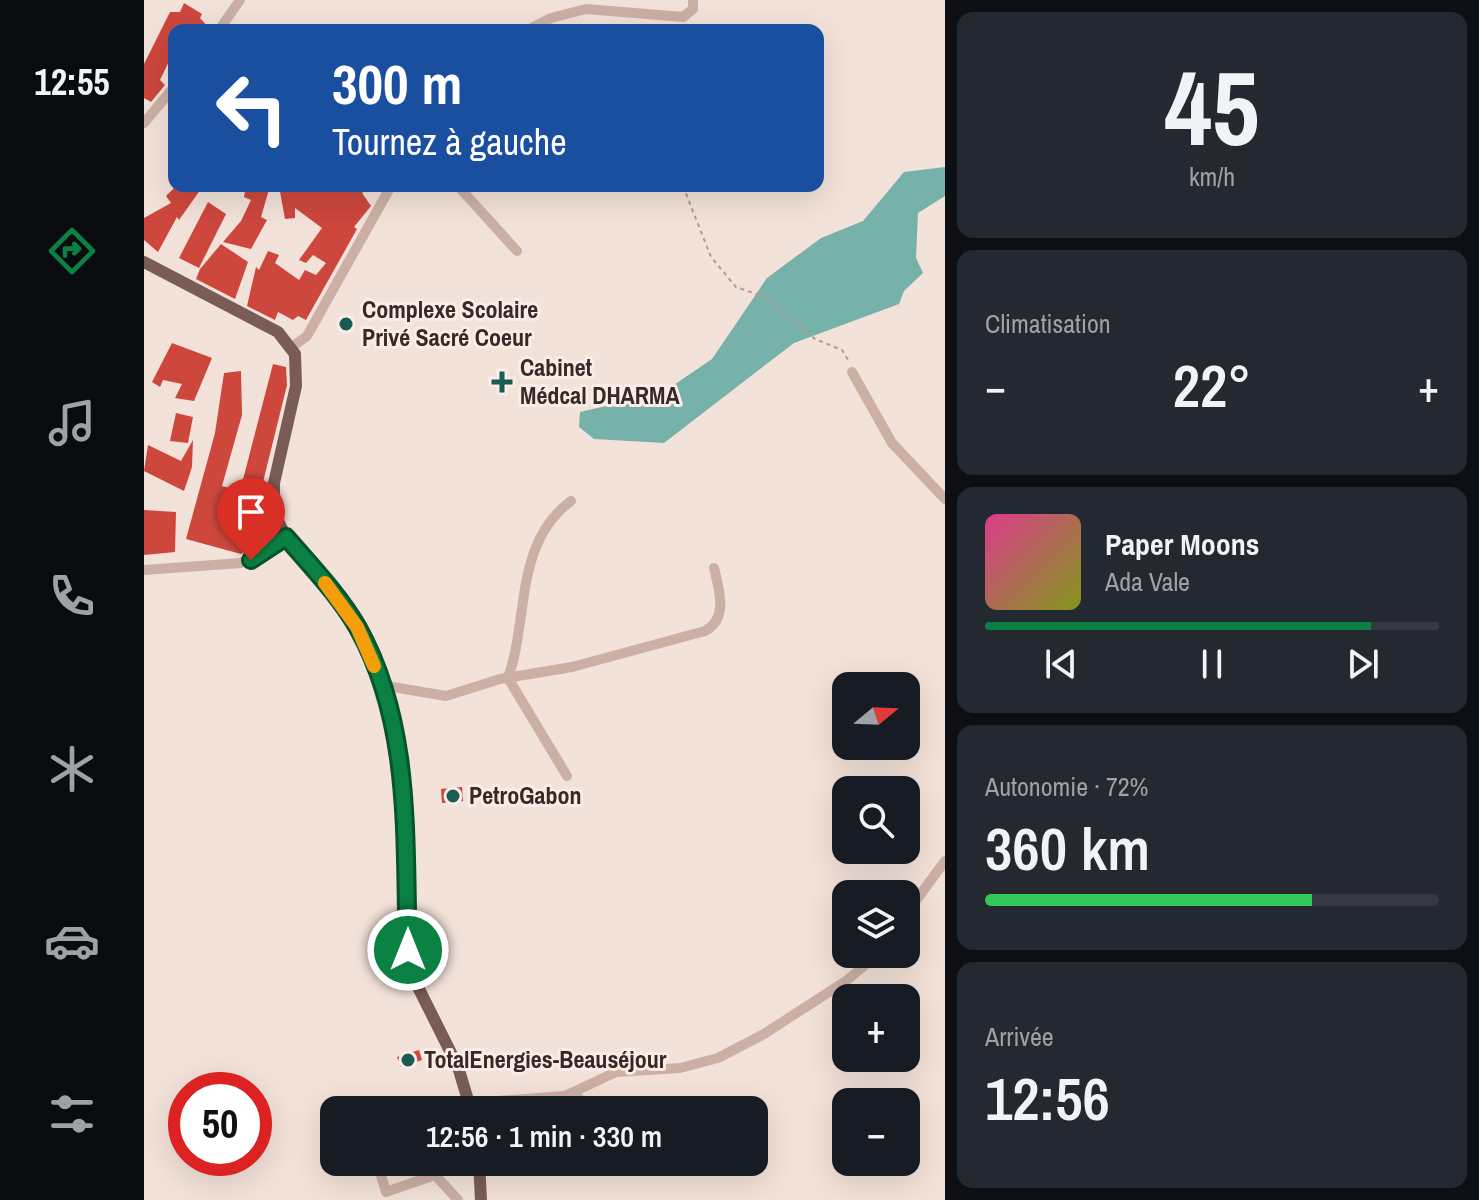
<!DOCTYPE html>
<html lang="fr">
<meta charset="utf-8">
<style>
body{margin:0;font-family:"Archivo Narrow",sans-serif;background:#242831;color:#f1f3f6;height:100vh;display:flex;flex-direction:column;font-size:30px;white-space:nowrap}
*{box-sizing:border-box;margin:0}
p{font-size:26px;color:#9ea1a6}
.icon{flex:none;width:44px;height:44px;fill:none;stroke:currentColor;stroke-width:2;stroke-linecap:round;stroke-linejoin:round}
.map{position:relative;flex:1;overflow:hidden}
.panel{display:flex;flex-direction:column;gap:12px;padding:12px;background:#0d0f14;width:534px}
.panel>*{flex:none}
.guide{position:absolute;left:24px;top:24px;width:656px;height:168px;border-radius:16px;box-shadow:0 8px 32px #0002;background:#1a4fa0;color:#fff;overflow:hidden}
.needle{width:52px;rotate:71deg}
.fabs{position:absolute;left:688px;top:672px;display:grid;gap:16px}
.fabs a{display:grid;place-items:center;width:88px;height:88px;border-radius:16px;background:#171b24;box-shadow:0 8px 32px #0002;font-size:40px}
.speed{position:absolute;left:24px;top:1072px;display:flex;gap:16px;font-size:40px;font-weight:700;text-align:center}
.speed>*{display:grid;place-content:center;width:104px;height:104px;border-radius:50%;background:#171b24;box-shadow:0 8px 32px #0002;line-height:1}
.speed .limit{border:12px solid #d22;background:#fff;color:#111}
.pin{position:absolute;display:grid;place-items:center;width:68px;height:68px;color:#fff;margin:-82px -34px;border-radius:50% 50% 50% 0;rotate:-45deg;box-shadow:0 0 8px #0007}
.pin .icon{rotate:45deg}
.me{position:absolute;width:88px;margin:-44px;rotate:0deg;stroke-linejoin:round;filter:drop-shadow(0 0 6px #0008)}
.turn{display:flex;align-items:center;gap:28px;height:168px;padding:0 32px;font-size:36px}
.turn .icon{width:104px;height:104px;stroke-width:2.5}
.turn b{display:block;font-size:56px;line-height:68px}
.big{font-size:60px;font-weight:600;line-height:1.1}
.panel .card{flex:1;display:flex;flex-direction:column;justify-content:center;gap:12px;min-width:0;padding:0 28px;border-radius:16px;background:#242831}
.panel .dial{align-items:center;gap:0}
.dial b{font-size:104px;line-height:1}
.song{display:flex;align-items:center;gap:24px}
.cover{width:96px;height:96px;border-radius:12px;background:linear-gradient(135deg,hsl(330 70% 55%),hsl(70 70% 35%))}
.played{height:8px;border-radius:4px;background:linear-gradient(90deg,#0b8043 85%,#363941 85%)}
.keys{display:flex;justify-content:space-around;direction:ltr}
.heat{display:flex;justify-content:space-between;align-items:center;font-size:44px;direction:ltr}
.charge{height:12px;border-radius:6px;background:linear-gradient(90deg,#34c759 72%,#363941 0)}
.trip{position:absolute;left:176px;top:1096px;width:448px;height:80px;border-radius:16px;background:#171b24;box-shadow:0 8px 32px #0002;font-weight:600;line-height:80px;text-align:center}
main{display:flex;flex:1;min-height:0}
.tabs{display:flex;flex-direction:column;width:144px;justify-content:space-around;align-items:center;background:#090b0e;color:#9ea1a6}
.tabs .icon{width:56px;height:56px}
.tabs .active{color:#0b8043}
.tabs b{font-size:36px;color:#f1f3f6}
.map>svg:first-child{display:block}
</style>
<main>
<nav class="tabs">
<b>12:55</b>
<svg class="icon active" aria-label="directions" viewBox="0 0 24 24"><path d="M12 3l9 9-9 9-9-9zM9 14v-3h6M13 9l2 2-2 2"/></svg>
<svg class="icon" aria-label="music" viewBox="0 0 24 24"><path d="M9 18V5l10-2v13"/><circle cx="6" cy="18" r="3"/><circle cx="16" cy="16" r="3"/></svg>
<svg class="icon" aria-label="phone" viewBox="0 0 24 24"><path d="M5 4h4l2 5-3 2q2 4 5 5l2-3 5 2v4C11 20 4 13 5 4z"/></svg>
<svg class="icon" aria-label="climate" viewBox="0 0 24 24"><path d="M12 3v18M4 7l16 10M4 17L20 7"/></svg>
<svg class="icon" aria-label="car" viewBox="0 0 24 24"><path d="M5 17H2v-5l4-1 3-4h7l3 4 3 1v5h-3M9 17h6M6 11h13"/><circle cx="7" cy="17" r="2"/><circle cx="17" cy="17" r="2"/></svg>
<svg class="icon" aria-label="filters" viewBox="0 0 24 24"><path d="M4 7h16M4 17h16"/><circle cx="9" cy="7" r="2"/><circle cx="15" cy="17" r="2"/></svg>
</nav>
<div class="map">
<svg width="801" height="1200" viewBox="0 0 801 1200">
<rect width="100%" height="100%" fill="#f3e2d9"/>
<path fill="#77b2aa" d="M 801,167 L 801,196 L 774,213 L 772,258 L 779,273 L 760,291 L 755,304 L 650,343 L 520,443 L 450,439 L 435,427 L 436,412 L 518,393 L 568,359 L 623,278 L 677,238 L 719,221 L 760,172 Z"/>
<g fill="#cd473d">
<path d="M 40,3 L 58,14 L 56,18 L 67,30 L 52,24 L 49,30 L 30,30 L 30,51 L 16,80 L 21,85 L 7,102 L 0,98 L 0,64 L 26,12 L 36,12 Z"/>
<path d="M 32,186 L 59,186 L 35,220 L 33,217 L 14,252 L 0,240 L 0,218 L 27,203 L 22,196 Z"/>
<path d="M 102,186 L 126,186 L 117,217 L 123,220 L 107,249 L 79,242 L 97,221 L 107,200 L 100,197 Z"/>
<path d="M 135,186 L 214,186 L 221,191 L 218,193 L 227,206 L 210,227 L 213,229 L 162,320 L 154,316 L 149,320 L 134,312 L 131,320 L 103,306 L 112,267 L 115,270 L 124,251 L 135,255 L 131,263 L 155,280 L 161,270 L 172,275 L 182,263 L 169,255 L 162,263 L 155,260 L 178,228 L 151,208 L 151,218 L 141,219 Z"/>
<path d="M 64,202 L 82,214 L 55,268 L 35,258 Z"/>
<path d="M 77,244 L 104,262 L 91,299 L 52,279 L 56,269 Z"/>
<path d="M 28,343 L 68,358 L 50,401 L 31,398 L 38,384 L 19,380 L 16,387 L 8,382 Z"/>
<path d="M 129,364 L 142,367 L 143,385 L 102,551 L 97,554 L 42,539 L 71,433 L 80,373 L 97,371 L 98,415 L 78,486 L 96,491 Z"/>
<path d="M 32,413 L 49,417 L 44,443 L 26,441 Z"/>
<path d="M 49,440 L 48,467 L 40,491 L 0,471 L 4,445 L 37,461 Z"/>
<path d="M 0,510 L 32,512 L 31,552 L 0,555 Z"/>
<path d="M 318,787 L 319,801 L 298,803 L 297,789 Z"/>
<path d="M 275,1050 L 278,1060 L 257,1067 L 253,1057 Z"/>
</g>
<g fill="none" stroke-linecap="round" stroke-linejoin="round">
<path stroke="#b8998f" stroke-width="2" stroke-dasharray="4 4" stroke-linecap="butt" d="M 539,186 L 567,257 L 592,287 L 624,298 L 671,339 L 698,350 L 706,363"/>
<g stroke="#ccb0a5" stroke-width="10">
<path d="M 75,30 L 96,0"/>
<path d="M 384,30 L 407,18 L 442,9 L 539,17 L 549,9 L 549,0"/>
<path d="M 0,123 L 30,87"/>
<path d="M 314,186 L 373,251"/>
<path d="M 148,347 L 163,336 L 247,186"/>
<path d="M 708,372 L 748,443 L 801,499"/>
<path d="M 0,570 L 97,563 L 142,537"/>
<path d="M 237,685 L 302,696 L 356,679 L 428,667 L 561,631 C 585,618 575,590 570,568"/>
<path d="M 423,776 L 364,678 C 385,619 370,543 427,501"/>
<path d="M 762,914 L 801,861"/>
<path d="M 421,1096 L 436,1099 L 449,1110"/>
<path d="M 325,1103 L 421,1096 L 472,1072 L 536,1068 L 574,1058 L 620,1034 L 702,981 L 734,954"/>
<path d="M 280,1110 L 282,1106"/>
<path d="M 233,1162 L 242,1192 L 291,1175"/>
<path d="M 288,1162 L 291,1175 L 314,1200"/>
<path d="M 529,1162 L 540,1168 L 579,1171"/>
</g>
<g stroke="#7a5c57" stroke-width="12">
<path d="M 0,262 L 134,332 L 151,354 L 152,386 L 130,483 L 130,513 L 142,537 L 213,627 L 237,685 L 260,783 L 264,950 L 273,985 L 314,1067 L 327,1110"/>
<path d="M 335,1162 L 337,1200"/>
</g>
</g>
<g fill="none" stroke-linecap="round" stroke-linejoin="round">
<g stroke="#07532c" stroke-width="20">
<path id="route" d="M 107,560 L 142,537 C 167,566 195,595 214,628 C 269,727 260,841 264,950"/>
</g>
<use href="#route" stroke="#0b8043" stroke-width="14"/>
<path stroke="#f59e0b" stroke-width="14" d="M 181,583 L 213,627 L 230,666"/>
</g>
<g fill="#1a5b54" stroke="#faede6" stroke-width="3">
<circle cx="202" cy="324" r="8"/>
<path d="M354 370h8v8h8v8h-8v8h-8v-8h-8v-8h8z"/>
<circle cx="309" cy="796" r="8"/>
<circle cx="264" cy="1060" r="8"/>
</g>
<g text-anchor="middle" stroke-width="6" stroke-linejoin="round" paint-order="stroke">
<g font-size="24" font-weight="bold" fill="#372927" stroke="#faede6" text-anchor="start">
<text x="218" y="318">Complexe Scolaire<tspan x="218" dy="28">Privé Sacré Coeur</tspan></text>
<text x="376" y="376">Cabinet<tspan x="376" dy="28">Médcal DHARMA</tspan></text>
<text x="325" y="804">PetroGabon</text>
<text x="280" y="1068">TotalEnergies-Beauséjour</text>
</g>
</g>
</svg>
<div class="fabs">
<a><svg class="needle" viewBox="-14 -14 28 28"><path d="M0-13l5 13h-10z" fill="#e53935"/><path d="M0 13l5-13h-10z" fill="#9ea1a6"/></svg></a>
<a><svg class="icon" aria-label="search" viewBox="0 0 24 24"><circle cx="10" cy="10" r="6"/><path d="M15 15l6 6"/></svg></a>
<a><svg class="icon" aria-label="layers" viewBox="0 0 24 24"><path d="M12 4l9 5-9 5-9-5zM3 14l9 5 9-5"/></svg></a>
<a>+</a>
<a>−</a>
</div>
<div class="speed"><div class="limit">50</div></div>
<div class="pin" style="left:107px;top:560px;background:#d93025"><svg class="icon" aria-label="arrive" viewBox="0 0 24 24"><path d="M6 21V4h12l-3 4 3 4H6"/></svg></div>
<svg class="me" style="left:264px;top:950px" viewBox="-20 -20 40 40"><circle r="17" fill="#0b8043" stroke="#fff" stroke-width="3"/><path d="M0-11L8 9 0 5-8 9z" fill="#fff"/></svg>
<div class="trip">12:56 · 1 min · 330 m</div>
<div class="guide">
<div class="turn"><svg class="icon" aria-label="left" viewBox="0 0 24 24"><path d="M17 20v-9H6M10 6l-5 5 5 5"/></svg><div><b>300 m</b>Tournez à gauche</div></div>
</div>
</div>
<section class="panel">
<div class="card dial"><b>45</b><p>km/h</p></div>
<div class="card"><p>Climatisation</p>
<div class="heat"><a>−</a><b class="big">22°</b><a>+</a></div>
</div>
<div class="card">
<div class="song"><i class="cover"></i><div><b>Paper Moons</b><p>Ada Vale</p></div></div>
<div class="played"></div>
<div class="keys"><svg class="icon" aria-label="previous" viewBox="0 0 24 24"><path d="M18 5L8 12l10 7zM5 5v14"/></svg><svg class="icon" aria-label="pause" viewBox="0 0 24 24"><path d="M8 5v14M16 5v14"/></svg><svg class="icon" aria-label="next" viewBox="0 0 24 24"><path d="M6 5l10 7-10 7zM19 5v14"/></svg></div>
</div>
<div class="card"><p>Autonomie · 72%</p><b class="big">360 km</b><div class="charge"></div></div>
<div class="card"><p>Arrivée</p><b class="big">12:56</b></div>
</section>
</main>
